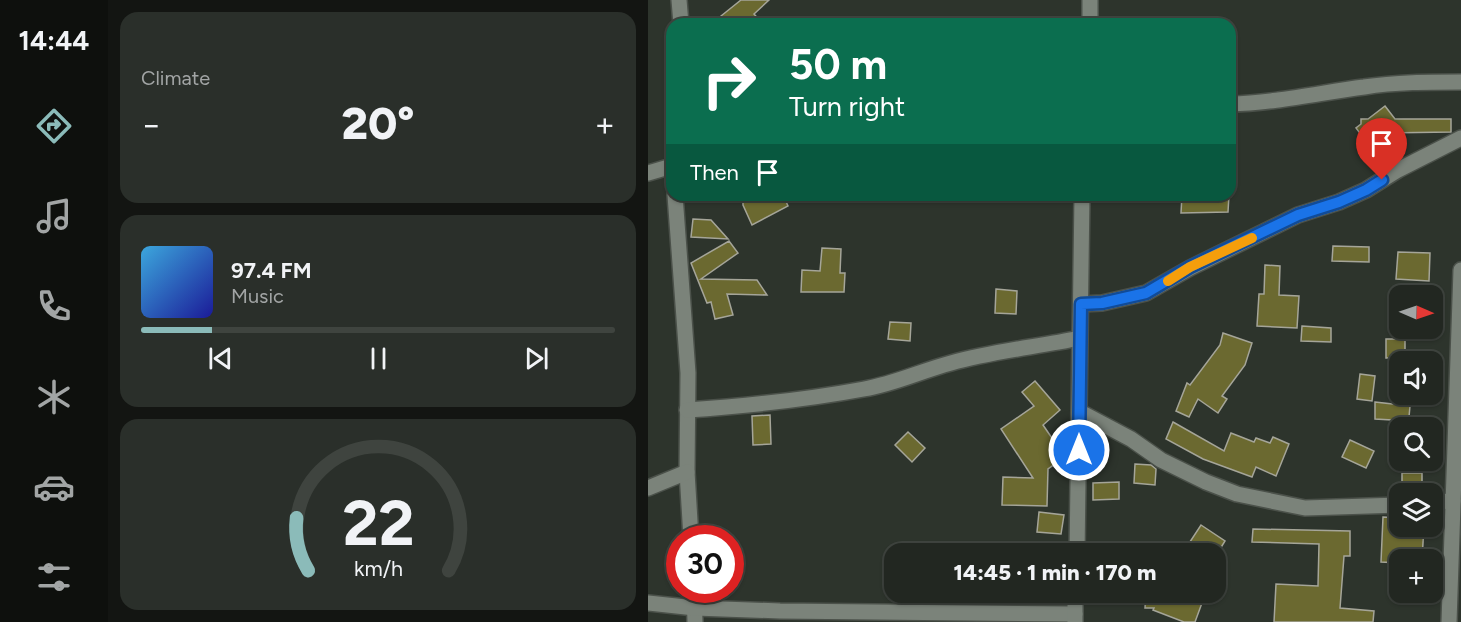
<!DOCTYPE html>
<meta charset="utf-8">
<style>
body{margin:0;font-family:Figtree,sans-serif;background:#2a2f2a;color:#f1f3f6;height:100vh;display:flex;flex-direction:column;font-size:22px;white-space:nowrap}
*{box-sizing:border-box;margin:0}
p{font-size:20px;color:#a2a5a5}
.icon{flex:none;width:33px;height:33px;fill:none;stroke:currentColor;stroke-width:2;stroke-linecap:round;stroke-linejoin:round}
.map{position:relative;flex:1;overflow:hidden}
.side{display:flex;flex-direction:column;gap:12px;padding:12px;background:#131512;width:540px}
.side>*{flex:none}
.hud{position:absolute;left:18px;top:18px;width:570px;height:183px;border-radius:18px;box-shadow:0 2px 4px #0004,0 0 0 2px #3f443f;background:#0b6e4f;color:#fff;overflow:hidden}
.needle{width:39px;rotate:92deg}
.controls{position:absolute;left:741px;top:285px;display:grid;gap:12px}
.controls a{display:grid;place-items:center;width:54px;height:54px;border-radius:12px;background:#222721;box-shadow:0 2px 4px #0004,0 0 0 2px #3f443f;font-size:30px}
.speed{position:absolute;left:18px;top:525px;display:flex;gap:12px;font-size:30px;font-weight:700;text-align:center}
.speed>*{display:grid;place-content:center;width:78px;height:78px;border-radius:50%;background:#222721;box-shadow:0 2px 4px #0004,0 0 0 2px #3f443f;line-height:1}
.speed .limit{border:9px solid #d22;background:#fff;color:#111}
.pin{position:absolute;display:grid;place-items:center;width:51px;height:51px;color:#fff;margin:-62px -26px;border-radius:50% 50% 50% 0;rotate:-45deg;box-shadow:0 0 6px #0007}
.pin .icon{rotate:45deg}
.me{position:absolute;width:66px;margin:-33px;rotate:0deg;stroke-linejoin:round;filter:drop-shadow(0 0 4px #0008)}
.turn{display:flex;align-items:center;gap:21px;height:126px;padding:0 24px;font-size:27px}
.turn .icon{width:78px;height:78px;stroke-width:2.5}
.turn b{display:block;font-size:42px;line-height:51px}
.then{display:flex;align-items:center;height:57px;padding:0 24px;background:#0003;gap:12px;font-size:22px}
.big{font-size:45px;font-weight:800;line-height:1.1}
.side .tile{flex:1;display:flex;flex-direction:column;justify-content:center;gap:9px;min-width:0;padding:0 21px;border-radius:18px;background:#2a2f2a}
.side .dial{align-items:center;gap:0}
.dial svg{height:156px;overflow:visible;fill:none;stroke:#3f443f;stroke-width:7;stroke-linecap:round;text-anchor:middle}
.dial text{fill:#f1f3f6;stroke:none}
.song{display:flex;align-items:center;gap:18px}
.cover{width:72px;height:72px;border-radius:9px;background:linear-gradient(135deg,hsl(200 70% 55%),hsl(240 70% 35%))}
.played{height:6px;border-radius:3px;background:linear-gradient(90deg,#8bbbb9 15%,#3f443f 15%)}
.keys{display:flex;justify-content:space-around;direction:ltr}
.heat{display:flex;justify-content:space-between;align-items:center;font-size:33px;direction:ltr}
.trip{position:absolute;left:236px;top:543px;width:342px;height:60px;border-radius:18px;background:#222721;box-shadow:0 2px 4px #0004,0 0 0 2px #3f443f;font-weight:800;line-height:60px;text-align:center}
main{display:flex;flex:1;min-height:0}
.dock{display:flex;flex-direction:column;width:108px;justify-content:space-around;align-items:center;background:#0e100d;color:#a2a5a5}
.dock .icon{width:42px;height:42px}
.dock .current{color:#8bbbb9}
.dock b{font-size:27px;color:#f1f3f6}
.map>svg:first-child{display:block}
</style>
<main>
<nav class="dock">
<b>14:44</b>
<svg class="icon current" aria-label="directions" viewBox="0 0 24 24"><path d="M12 3l9 9-9 9-9-9zM9 14v-3h6M13 9l2 2-2 2"/></svg>
<svg class="icon" aria-label="music" viewBox="0 0 24 24"><path d="M9 18V5l10-2v13"/><circle cx="6" cy="18" r="3"/><circle cx="16" cy="16" r="3"/></svg>
<svg class="icon" aria-label="phone" viewBox="0 0 24 24"><path d="M5 4h4l2 5-3 2q2 4 5 5l2-3 5 2v4C11 20 4 13 5 4z"/></svg>
<svg class="icon" aria-label="climate" viewBox="0 0 24 24"><path d="M12 3v18M4 7l16 10M4 17L20 7"/></svg>
<svg class="icon" aria-label="car" viewBox="0 0 24 24"><path d="M5 17H2v-5l4-1 3-4h7l3 4 3 1v5h-3M9 17h6M6 11h13"/><circle cx="7" cy="17" r="2"/><circle cx="17" cy="17" r="2"/></svg>
<svg class="icon" aria-label="filters" viewBox="0 0 24 24"><path d="M4 7h16M4 17h16"/><circle cx="9" cy="7" r="2"/><circle cx="15" cy="17" r="2"/></svg>
</nav>
<section class="side">
<div class="tile"><p>Climate</p>
<div class="heat"><a>−</a><b class="big">20°</b><a>+</a></div>
</div>
<div class="tile">
<div class="song"><i class="cover"></i><div><b>97.4 FM</b><p>Music</p></div></div>
<div class="played"></div>
<div class="keys"><svg class="icon" aria-label="previous" viewBox="0 0 24 24"><path d="M18 5L8 12l10 7zM5 5v14"/></svg><svg class="icon" aria-label="pause" viewBox="0 0 24 24"><path d="M8 5v14M16 5v14"/></svg><svg class="icon" aria-label="next" viewBox="0 0 24 24"><path d="M6 5l10 7-10 7zM19 5v14"/></svg></div>
</div>
<div class="tile dial"><svg viewBox="0 0 100 80">
<path d="M14 69A42 42 0 1 1 86 69"/>
<path d="M14 69A42 42 0 0 1 8 42" stroke="#8bbbb9"/>
<text x="50" y="56" font-size="32" font-weight="700">22</text>
<text x="50" y="72" font-size="11">km/h</text>
</svg></div>
</section>
<div class="map">
<svg width="813" height="622" viewBox="0 0 813 622">
<rect width="100%" height="100%" fill="#2d342c"/>
<g fill="#6b6930" stroke="#a5a599" stroke-width="1.5">
<path d="M 93,0 L 121,0 L 106,14 L 115,24 L 80,24 L 73,16 Z"/>
<path d="M 737,106 L 747,119 L 803,119 L 803,132 L 735,133 L 720,144 L 708,128 L 713,124 L 713,119 L 720,119 Z"/>
<path d="M 95,195 L 135,195 L 140,206 L 104,225 L 95,205 Z"/>
<path d="M 534,195 L 581,195 L 580,212 L 533,213 Z"/>
<path d="M 45,219 L 63,220 L 80,239 L 43,237 Z"/>
<path d="M 81,241 L 90,253 L 53,279 L 109,280 L 119,295 L 79,294 L 85,315 L 67,319 L 63,302 L 59,303 L 43,263 Z"/>
<path d="M 685,246 L 721,247 L 721,262 L 684,261 Z"/>
<path d="M 174,248 L 193,249 L 192,273 L 197,273 L 196,292 L 153,292 L 154,270 L 172,271 Z"/>
<path d="M 750,252 L 782,253 L 781,281 L 748,279 Z"/>
<path d="M 617,265 L 632,266 L 631,295 L 651,296 L 649,328 L 609,326 L 611,294 L 616,294 Z"/>
<path d="M 348,289 L 369,291 L 368,314 L 347,313 Z"/>
<path d="M 242,322 L 263,323 L 262,341 L 240,339 Z"/>
<path d="M 654,326 L 683,328 L 683,342 L 653,341 Z"/>
<path d="M 575,333 L 604,343 L 597,365 L 574,396 L 579,399 L 570,413 L 550,399 L 541,417 L 528,411 L 539,383 L 542,385 L 572,345 Z"/>
<rect x="738" y="339" width="19" height="19"/>
<path d="M 712,374 L 727,376 L 724,401 L 709,399 Z"/>
<path d="M 387,381 L 412,410 L 395,425 L 417,457 L 400,469 L 399,506 L 354,505 L 355,477 L 385,478 L 353,429 L 386,406 L 374,392 Z"/>
<path d="M 727,402 L 762,406 L 760,428 L 743,428 L 744,420 L 727,419 Z"/>
<path d="M 122,415 L 123,444 L 105,445 L 104,416 Z"/>
<path d="M 525,422 L 576,451 L 583,433 L 606,442 L 608,438 L 622,443 L 625,437 L 641,444 L 628,476 L 608,467 L 604,477 L 555,459 L 518,439 Z"/>
<path d="M 260,432 L 277,448 L 264,462 L 247,445 Z"/>
<path d="M 702,440 L 726,451 L 718,468 L 694,457 Z"/>
<path d="M 487,464 L 503,465 L 508,469 L 507,485 L 486,483 Z"/>
<path d="M 754,473 L 774,473 L 774,488 L 754,487 Z"/>
<path d="M 471,482 L 471,499 L 445,500 L 445,483 Z"/>
<path d="M 391,512 L 416,515 L 413,534 L 389,532 Z"/>
<path d="M 735,517 L 752,518 L 752,526 L 776,526 L 774,560 L 752,560 L 752,563 L 733,562 Z"/>
<path d="M 553,525 L 577,541 L 569,554 L 534,554 Z"/>
<path d="M 605,529 L 702,531 L 702,556 L 696,556 L 692,608 L 726,611 L 725,622 L 626,622 L 628,584 L 670,586 L 671,544 L 604,542 Z"/>
<path d="M 498,592 L 558,592 L 547,622 L 536,622 L 505,610 L 506,608 L 497,608 Z"/>
</g>
<g fill="none" stroke-linecap="round" stroke-linejoin="round">
<g stroke="#4b514a" stroke-width="18">
<g id="minor">
<path d="M 31,0 L 33,24"/>
<path d="M 442,0 L 442,24"/>
<path d="M 582,104 C 627,103 671,93 716,87 C 748,82 781,82 813,82"/>
<path d="M 0,173 L 24,166"/>
<path d="M 27,195 L 40,373 L 39,472 L 43,538"/>
<path d="M 433,304 L 454,303 L 498,293 L 542,268 L 650,215 L 691,202 L 718,190 L 750,170 L 813,138"/>
<path d="M 39,410 C 98,406 157,400 216,389 C 246,384 273,371 303,363 C 345,351 389,347 432,338"/>
<path d="M 432,412 L 483,439 L 513,460 L 558,482 L 589,494 L 657,508 L 752,505"/>
<path d="M 0,488 L 39,472"/>
<path d="M 784,502 L 805,501"/>
<path d="M 429,554 L 434,195"/>
<path d="M 46,590 L 47,622"/>
<path d="M 0,603 L 47,608 L 132,611 L 427,614"/>
<path d="M 427,622 L 427,592"/>
<path d="M 801,622 L 813,270"/>
</g>
</g>
<use href="#minor" stroke="#7b837a" stroke-width="15"/>
</g>
<g fill="none" stroke-linecap="round" stroke-linejoin="round">
<g stroke="#114b97" stroke-width="15">
<path id="route" d="M 431,450 L 433,304 L 454,303 L 498,293 L 542,267 L 650,215 L 691,202 L 718,190 L 734,180"/>
</g>
<use href="#route" stroke="#1a73e8" stroke-width="10"/>
<path stroke="#f59e0b" stroke-width="10" d="M 520,281 L 542,267 L 604,238"/>
</g>
</svg>
<div class="controls">
<a><svg class="needle" viewBox="-14 -14 28 28"><path d="M0-13l5 13h-10z" fill="#e53935"/><path d="M0 13l5-13h-10z" fill="#a2a5a5"/></svg></a>
<a><svg class="icon" aria-label="sound" viewBox="0 0 24 24"><path d="M4 9h4l5-4v14l-5-4H4zM17 9q2 3 0 6"/></svg></a>
<a><svg class="icon" aria-label="search" viewBox="0 0 24 24"><circle cx="10" cy="10" r="6"/><path d="M15 15l6 6"/></svg></a>
<a><svg class="icon" aria-label="layers" viewBox="0 0 24 24"><path d="M12 4l9 5-9 5-9-5zM3 14l9 5 9-5"/></svg></a>
<a>+</a>
</div>
<div class="speed"><div class="limit">30</div></div>
<div class="pin" style="left:734px;top:180px;background:#d93025"><svg class="icon" aria-label="arrive" viewBox="0 0 24 24"><path d="M6 21V4h12l-3 4 3 4H6"/></svg></div>
<svg class="me" style="left:431px;top:450px" viewBox="-20 -20 40 40"><circle r="17" fill="#1a73e8" stroke="#fff" stroke-width="3"/><path d="M0-11L8 9 0 5-8 9z" fill="#fff"/></svg>
<div class="trip">14:45 · 1 min · 170 m</div>
<div class="hud">
<div class="turn"><svg class="icon" aria-label="right" viewBox="0 0 24 24"><path d="M7 20v-9h11M14 6l5 5-5 5"/></svg><div><b>50 m</b>Turn right</div></div>
<div class="then">Then<svg class="icon" aria-label="arrive" viewBox="0 0 24 24"><path d="M6 21V4h12l-3 4 3 4H6"/></svg></div>
</div>
</div>
</main>
